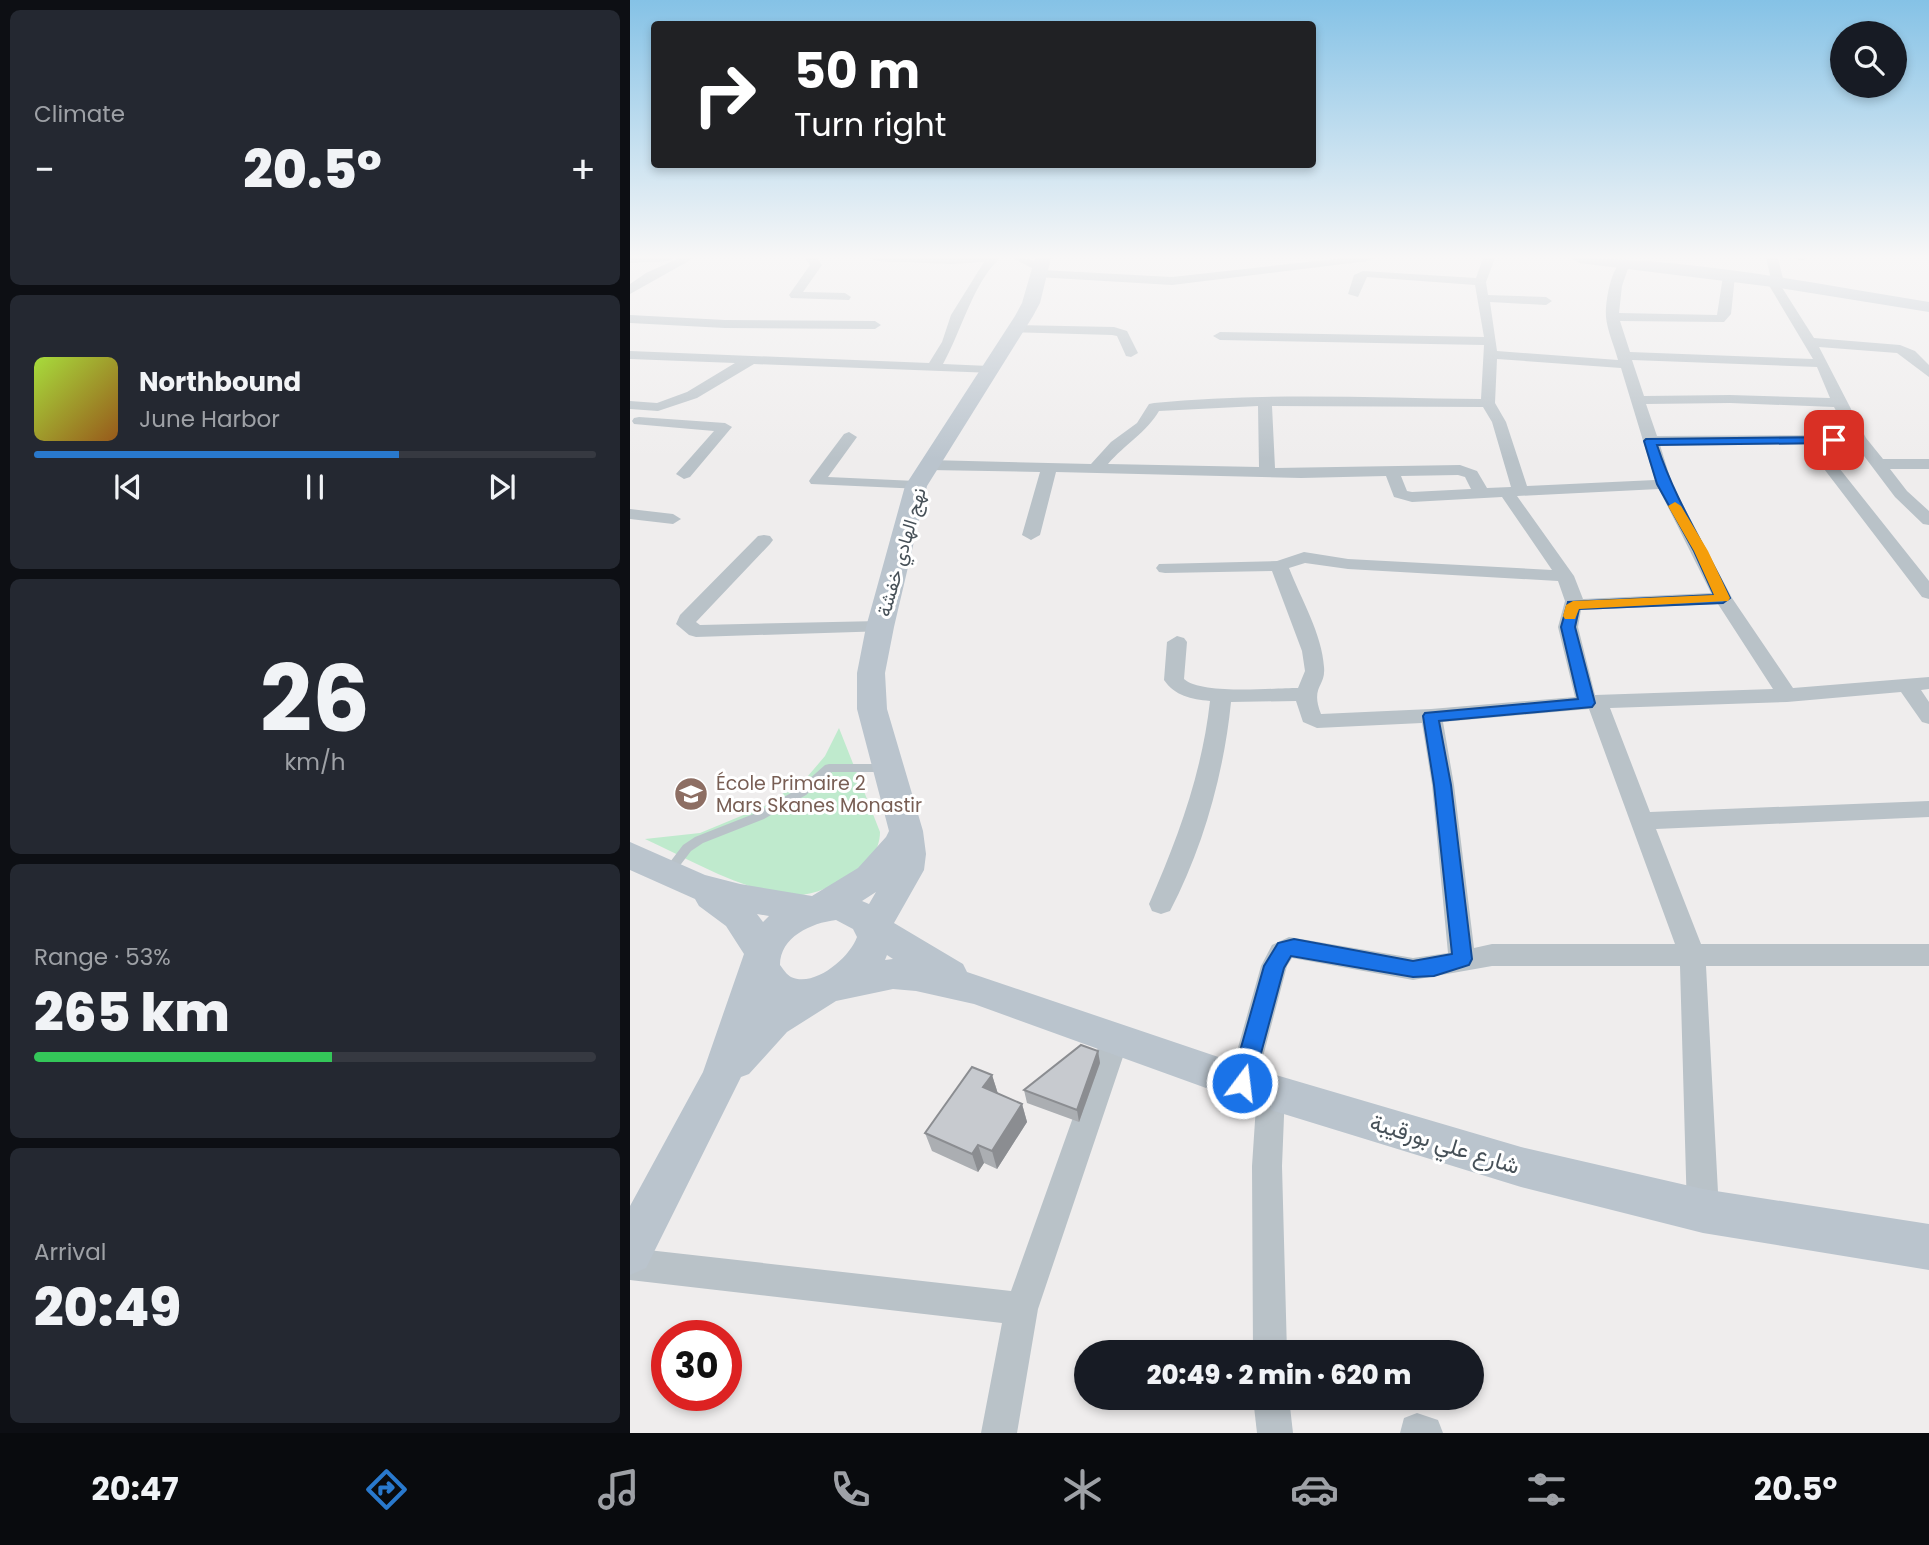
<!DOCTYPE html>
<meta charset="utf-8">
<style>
body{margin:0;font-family:Poppins,Vazirmatn,sans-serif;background:#242831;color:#f1f3f6;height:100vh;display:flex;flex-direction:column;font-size:26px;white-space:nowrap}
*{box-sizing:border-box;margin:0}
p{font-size:23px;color:#9ea1a6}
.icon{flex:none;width:38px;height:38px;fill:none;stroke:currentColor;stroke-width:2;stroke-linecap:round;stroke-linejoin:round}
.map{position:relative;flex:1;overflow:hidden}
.panel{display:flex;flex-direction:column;gap:10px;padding:10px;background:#0d0f14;width:630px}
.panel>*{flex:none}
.hud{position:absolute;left:21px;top:21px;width:665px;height:147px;border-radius:7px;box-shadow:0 4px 10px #0003;background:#202124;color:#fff;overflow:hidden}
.buttons{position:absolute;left:1200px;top:21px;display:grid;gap:14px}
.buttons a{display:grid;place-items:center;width:77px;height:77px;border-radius:50%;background:#171b24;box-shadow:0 4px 10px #0003;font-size:35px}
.speed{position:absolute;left:21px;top:1320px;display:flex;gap:14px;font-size:35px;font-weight:700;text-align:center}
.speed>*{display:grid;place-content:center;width:91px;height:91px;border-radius:50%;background:#171b24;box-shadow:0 4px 10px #0003;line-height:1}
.speed .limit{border:10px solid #d22;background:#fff;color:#111}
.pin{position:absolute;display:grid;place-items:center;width:60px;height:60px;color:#fff;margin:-30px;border-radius:14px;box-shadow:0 4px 10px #0006}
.me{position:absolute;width:77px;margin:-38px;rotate:15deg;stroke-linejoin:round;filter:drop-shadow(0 0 5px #0008)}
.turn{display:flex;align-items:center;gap:24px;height:147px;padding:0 28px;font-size:32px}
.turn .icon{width:91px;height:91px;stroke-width:2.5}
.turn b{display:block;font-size:49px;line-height:60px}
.big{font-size:52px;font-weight:800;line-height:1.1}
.panel .tile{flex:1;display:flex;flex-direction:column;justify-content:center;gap:10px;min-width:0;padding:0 24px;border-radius:10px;background:#242831}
.panel .dial{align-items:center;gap:0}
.dial b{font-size:91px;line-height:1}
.song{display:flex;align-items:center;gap:21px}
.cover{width:84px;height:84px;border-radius:10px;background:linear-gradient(135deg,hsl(80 70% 55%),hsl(30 70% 35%))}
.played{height:7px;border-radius:4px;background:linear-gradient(90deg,#2979cd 65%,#363941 65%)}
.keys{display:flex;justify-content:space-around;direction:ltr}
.heat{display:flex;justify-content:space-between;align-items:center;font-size:38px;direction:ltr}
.charge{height:10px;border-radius:5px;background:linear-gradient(90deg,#34c759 53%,#363941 0)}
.trip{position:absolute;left:444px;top:1340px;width:410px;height:70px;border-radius:35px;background:#171b24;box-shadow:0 4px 10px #0003;font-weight:800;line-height:70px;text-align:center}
.menu{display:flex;height:112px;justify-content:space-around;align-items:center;background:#090b0e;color:#9ea1a6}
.menu .icon{width:49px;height:49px}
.menu .active{color:#2979cd}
.menu b{font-size:32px;color:#f1f3f6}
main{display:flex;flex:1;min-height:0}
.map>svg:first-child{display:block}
</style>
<main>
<section class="panel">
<div class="tile"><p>Climate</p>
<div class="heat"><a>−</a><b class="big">20.5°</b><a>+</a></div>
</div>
<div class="tile">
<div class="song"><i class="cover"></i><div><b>Northbound</b><p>June Harbor</p></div></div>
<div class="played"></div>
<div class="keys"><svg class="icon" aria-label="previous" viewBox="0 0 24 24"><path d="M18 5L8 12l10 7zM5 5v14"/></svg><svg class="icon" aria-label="pause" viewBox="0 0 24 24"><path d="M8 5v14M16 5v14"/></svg><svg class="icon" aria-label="next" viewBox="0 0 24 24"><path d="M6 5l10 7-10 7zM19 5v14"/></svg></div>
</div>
<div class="tile dial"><b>26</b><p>km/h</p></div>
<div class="tile"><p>Range · 53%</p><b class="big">265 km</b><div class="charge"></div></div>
<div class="tile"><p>Arrival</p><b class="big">20:49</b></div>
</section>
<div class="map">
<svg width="1299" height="1433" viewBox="0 0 1299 1433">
<rect width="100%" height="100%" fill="#efeded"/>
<path fill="#bfeacd" d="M 209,728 L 250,832 C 250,851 237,866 222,875 C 204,885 183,897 161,895 C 110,890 61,860 15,839 L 70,833 L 135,806 L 178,776 L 195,756 Z"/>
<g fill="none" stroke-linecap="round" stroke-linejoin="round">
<path fill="#b9c2c8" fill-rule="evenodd" d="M 199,764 L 256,764 L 262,768 L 256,772 L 202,772 L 176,795 L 134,819 L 73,843 L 61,851 L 42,876 L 38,878 L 34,876 L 32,873 L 34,870 L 53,845 L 65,837 L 126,813 L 168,789 L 195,765 Z"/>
<g fill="#b9c2c8" fill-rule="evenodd">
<path d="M 0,258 L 45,258 L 39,261 L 0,263 Z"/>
<path d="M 49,258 L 64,258 L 0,294 L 0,284 L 16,273 Z"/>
<path d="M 175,258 L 187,258 L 192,265 L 173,292 L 215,293 L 221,297 L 219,300 L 161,298 L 159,295 L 180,265 Z"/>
<path d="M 240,258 L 370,258 C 343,283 331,332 313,364 L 359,366 L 366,370 L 364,373 L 124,364 L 67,398 L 28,411 L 0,409 L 0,401 L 27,403 L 57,392 L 105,363 L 0,359 L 0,351 L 299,363 L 312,342 L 321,315 L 354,262 L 322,264 L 246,261 Z"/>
<path d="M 382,258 C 394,258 406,259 415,267 L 412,270 L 542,277 L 713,258 L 744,258 L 738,261 L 542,285 L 407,277 L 401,273 L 406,270 Z"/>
<path d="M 853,258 L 865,258 L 856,282 L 858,295 L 916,297 L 922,301 L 916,305 L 860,302 L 867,351 L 988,360 C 985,348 977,330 976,317 C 975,302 981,266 994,260 L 1000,263 L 992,286 L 989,313 L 1087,315 L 1093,276 L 1099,272 L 1105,276 L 1101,314 L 1094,322 L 990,321 L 1000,352 L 1183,359 L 1137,282 L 1141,279 L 1136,258 L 1148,258 L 1154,283 L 1151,286 L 1184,338 L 1270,345 L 1285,351 L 1299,365 L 1299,377 L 1267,353 L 1189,347 L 1236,438 L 1253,459 L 1299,459 L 1299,469 L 1260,469 L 1277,491 L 1299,511 L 1299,525 L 1293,524 L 1265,497 L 1225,444 L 1190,444 L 1299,581 L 1299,599 L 1292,597 L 1175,444 L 1030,445 L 1042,484 L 1102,598 L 1163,688 L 1299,677 L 1299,689 L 1291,690 L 1299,702 L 1299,724 L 1292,722 L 1271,692 L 1157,702 L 980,708 L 1020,812 L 1299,801 L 1299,817 L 1026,829 L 1071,944 L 1299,944 L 1299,966 L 1076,966 L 1089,1211 L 1084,1222 L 1073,1226 L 1062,1222 L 1057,1211 L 1050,966 L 862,966 L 783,980 L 662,958 L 657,966 L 626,1083 L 622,1092 L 612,1096 L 602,1092 L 598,1083 L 631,966 L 642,945 L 659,937 L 783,958 L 818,953 L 802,785 L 792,723 L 687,728 L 673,722 L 666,701 L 601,702 C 594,773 573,848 540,911 L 531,914 L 522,911 L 519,904 C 548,838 572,773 580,701 C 561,699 545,696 534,680 L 537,642 L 547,636 L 554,638 L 557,642 L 554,679 C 572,695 642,688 668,688 L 675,671 L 672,651 L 642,571 L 535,573 L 529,572 L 526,568 L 529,564 L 647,561 L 674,552 L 718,559 L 922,570 L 872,497 L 782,502 L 764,497 L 756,476 L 671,478 L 426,472 L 410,535 L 401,540 L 392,535 L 410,472 L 299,470 L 291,465 L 299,460 L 461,464 L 481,442 L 507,423 L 519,404 L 524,403 C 632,392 743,398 851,399 L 854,345 L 590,340 L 583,336 L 590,332 L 854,337 L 845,285 L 737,277 L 728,297 L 718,294 L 724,275 L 733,271 L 846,278 ZM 867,359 L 991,368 L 1025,480 L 897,486 L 876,422 L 865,403 ZM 1002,360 L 1187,367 L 1200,398 L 1100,395 L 1014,396 ZM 1100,403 L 1204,407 L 1219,435 L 1027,436 L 1016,404 ZM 628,406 L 629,467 L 478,464 C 495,444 516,433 529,411 ZM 642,406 L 853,407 L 862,422 L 881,487 L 857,488 L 847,471 L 830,465 L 645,468 ZM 828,475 L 835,477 L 841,489 L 782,492 L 777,491 L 771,476 ZM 1029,489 L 1081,593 L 953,599 L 944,576 L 887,496 ZM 675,563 L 718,569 L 928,581 L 935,601 L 928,627 L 945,697 L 801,709 L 691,714 C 680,686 696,687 694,667 C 692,634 671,599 659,568 ZM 1088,604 L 1143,689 L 965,695 L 948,627 L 951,610 ZM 959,709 L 1045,944 L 862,944 L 844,948 L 824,785 L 813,722 Z"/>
<path d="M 1164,258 L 1177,258 L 1171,261 Z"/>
<path d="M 0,315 L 95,320 L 245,321 L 251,325 L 245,329 L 95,328 L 0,323 Z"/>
<path d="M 385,325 L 484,327 L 497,331 L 508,353 L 501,357 L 496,356 L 487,336 L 482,335 L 380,332 L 380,326 Z"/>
<path d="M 9,417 L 95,423 L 102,427 L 60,477 L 54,479 L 46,474 L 84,431 L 4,424 L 2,421 L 4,418 Z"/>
<path d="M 219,432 L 227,437 L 198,477 L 286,481 L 294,486 L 292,489 L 181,484 L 179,481 L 181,478 L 214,434 Z"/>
<path d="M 0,509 L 43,514 L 51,519 L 43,524 L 0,519 Z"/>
<path d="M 134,535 L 140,536 L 143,540 L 140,544 L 66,622 L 70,625 L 250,621 L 260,627 L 257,631 L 66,637 L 59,635 L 46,624 L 50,615 L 128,536 Z"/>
<path d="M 485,1027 L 495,1031 L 499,1039 L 408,1309 L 387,1433 L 351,1433 L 372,1323 L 0,1280 L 0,1248 L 381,1291 L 471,1039 L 475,1031 Z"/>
<path d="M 641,1078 L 651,1082 L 655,1091 L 652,1166 L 657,1353 L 623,1353 L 622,1166 L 627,1091 L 631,1082 Z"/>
<path d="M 623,1398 L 659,1398 L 663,1433 L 627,1433 Z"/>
<path d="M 787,1413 L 808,1420 L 813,1433 L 770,1433 L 774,1418 Z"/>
</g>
<g fill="#bac4cd" fill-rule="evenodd">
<path d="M 405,258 L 421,258 L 410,303 L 403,316 L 297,486 L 264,627 L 255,673 L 257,709 L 293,831 L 296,854 L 294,870 L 264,923 L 333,964 L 337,972 L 612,1065 L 891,1147 L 1073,1189 L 1299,1224 L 1299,1270 L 1073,1233 L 891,1187 L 612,1101 L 344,1004 L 286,991 L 263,989 L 206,1001 L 157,1032 L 119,1074 L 111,1077 L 16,1268 L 0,1275 L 0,1206 L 73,1072 L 114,954 L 96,926 L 69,906 L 65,899 L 0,870 L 0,842 L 75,875 L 110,884 L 182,896 L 228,868 L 256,837 L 259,831 L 227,709 L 227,673 L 236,627 L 275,486 L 385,316 L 392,303 ZM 246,892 L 239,904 L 232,901 ZM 127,914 L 139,916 L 133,922 ZM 206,920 L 223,929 L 227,937 C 220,957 185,988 161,977 C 157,975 153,969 150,965 C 150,937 181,923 206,920 ZM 257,955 L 263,959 L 255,960 Z"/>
<path d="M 941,258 C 1061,258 1181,283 1299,302 L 1299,312 L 1143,287 L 949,263 Z"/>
</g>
</g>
<g fill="#abaeb2">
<path d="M 468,1051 L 470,1063 L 449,1122 L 397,1103 L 394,1090 Z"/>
<path d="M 362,1075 L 368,1094 L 392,1104 L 397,1122 L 367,1169 L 354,1163 L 348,1172 L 302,1151 L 295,1133 Z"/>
</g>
<g fill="#8b8d91">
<path d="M 468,1051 L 470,1063 L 449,1122 L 447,1110 Z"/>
<path d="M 362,1075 L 368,1094 L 353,1087 Z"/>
<path d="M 392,1104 L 397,1122 L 367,1169 L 362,1151 Z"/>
<path d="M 348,1145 L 354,1163 L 348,1172 L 342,1154 Z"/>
</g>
<g fill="#c7cacf" stroke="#8b8d91" stroke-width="2">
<path d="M 451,1045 L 468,1051 L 447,1110 L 394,1090 Z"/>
<path d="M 342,1067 L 362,1075 L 353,1087 L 392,1104 L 362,1151 L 348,1145 L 342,1154 L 295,1133 Z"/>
</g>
<linearGradient id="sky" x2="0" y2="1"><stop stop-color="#85c2e6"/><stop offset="0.56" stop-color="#f8f7f7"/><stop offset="1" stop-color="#f8f7f7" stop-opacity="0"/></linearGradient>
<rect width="1299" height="459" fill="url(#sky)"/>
<path fill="#1a73e8" stroke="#114b97" stroke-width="2" d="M 1208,437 L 1208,442 L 1204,443 L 1027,445 C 1045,500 1075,546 1100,598 L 1093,603 L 949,609 L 945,627 L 965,703 L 962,707 L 809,721 L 821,785 L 842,959 L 839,965 L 804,976 L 783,977 L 661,956 L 654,968 L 623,1083 L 620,1090 L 612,1092 L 604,1090 L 601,1083 L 634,966 L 648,943 L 664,939 L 783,961 L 822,954 L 804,785 L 793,716 L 795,713 L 948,699 L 931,627 L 938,602 L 1084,595 L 1064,551 L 1027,484 L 1014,441 L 1016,439 Z"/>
<path fill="#f59e0b" d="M 1045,502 L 1051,506 L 1078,551 L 1100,598 L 1098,601 L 949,609 L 945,619 L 935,619 L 933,616 L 936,605 L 943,601 L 1084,595 L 1064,551 L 1038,506 Z"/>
<defs>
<g id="school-disc" transform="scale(1.75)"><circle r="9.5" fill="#8d6e63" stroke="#fff"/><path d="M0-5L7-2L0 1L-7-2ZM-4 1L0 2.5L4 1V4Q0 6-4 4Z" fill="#fff"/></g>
</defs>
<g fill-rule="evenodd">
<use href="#school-disc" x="61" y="794"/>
</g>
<g text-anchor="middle" stroke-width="6" stroke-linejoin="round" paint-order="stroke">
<g font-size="19" fill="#475158" stroke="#fff">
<text transform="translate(271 552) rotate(-74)" y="7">نهج الهادي خفشة</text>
</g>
<g font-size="19" fill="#785e54" stroke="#fff" text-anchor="start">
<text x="86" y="790">École Primaire 2<tspan x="86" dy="22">Mars Skanes Monastir</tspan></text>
</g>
<g font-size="23" fill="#475158" stroke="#fff">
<text transform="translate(815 1144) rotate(17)" y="8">شارع علي بورقيبة</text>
</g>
</g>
</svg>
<div class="buttons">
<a><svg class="icon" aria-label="search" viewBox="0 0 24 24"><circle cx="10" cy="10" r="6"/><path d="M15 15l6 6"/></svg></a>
</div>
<div class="speed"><div class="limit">30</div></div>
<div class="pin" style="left:1204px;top:440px;background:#d93025"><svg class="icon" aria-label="arrive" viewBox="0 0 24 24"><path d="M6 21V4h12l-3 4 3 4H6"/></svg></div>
<svg class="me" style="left:612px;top:1083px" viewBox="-20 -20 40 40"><circle r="17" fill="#1a73e8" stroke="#fff" stroke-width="3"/><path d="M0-11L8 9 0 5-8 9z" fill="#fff"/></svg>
<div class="trip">20:49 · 2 min · 620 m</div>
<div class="hud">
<div class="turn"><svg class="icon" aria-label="right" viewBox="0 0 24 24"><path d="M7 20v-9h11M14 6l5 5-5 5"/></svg><div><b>50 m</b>Turn right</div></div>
</div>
</div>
</main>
<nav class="menu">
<b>20:47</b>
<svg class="icon active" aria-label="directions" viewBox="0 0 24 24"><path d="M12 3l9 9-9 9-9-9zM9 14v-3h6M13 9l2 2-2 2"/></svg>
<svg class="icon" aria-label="music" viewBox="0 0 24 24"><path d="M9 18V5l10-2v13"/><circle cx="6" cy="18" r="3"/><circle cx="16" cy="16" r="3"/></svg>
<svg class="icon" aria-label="phone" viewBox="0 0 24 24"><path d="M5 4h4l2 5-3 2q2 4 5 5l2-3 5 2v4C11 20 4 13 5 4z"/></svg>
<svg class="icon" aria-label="climate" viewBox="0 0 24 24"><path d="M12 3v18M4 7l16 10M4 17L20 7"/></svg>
<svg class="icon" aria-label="car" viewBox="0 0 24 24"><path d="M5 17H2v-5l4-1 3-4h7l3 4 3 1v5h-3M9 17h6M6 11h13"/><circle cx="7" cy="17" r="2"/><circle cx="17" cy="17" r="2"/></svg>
<svg class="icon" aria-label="filters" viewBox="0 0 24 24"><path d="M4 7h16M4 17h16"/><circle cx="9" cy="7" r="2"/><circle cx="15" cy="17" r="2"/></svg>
<b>20.5°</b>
</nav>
